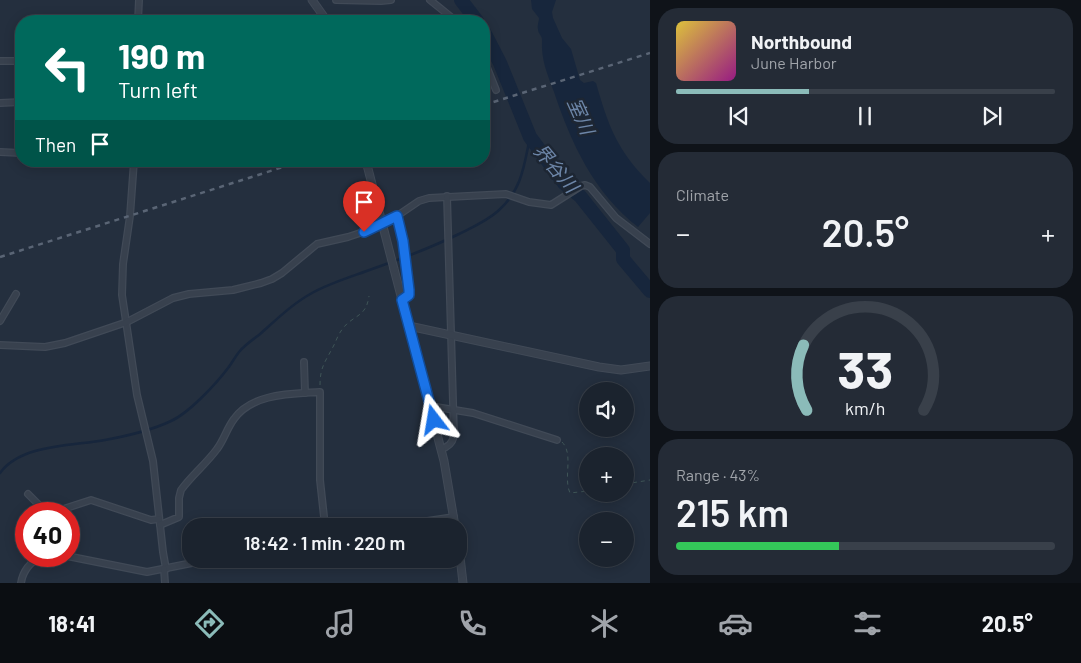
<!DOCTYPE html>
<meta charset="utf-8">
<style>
body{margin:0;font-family:Barlow,"Noto Sans JP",sans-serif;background:#242b36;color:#f1f3f6;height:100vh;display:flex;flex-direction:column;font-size:19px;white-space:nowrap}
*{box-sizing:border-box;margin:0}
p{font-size:16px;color:#a0a4aa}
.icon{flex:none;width:28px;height:28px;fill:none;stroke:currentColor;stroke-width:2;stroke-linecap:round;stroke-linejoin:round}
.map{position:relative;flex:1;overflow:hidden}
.sheet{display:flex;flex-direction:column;gap:8px;padding:8px;background:#0f1319;width:431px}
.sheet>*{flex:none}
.hud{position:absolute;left:15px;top:15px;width:475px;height:152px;border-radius:20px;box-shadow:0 2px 12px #0003,0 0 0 1px #39404a;background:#00695c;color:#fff;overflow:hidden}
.buttons{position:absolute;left:579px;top:382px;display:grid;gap:10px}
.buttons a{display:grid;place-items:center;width:55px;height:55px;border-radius:50%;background:#1b232e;box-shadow:0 2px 12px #0003,0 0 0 1px #39404a;font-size:25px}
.speed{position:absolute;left:15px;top:502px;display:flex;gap:10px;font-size:25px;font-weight:700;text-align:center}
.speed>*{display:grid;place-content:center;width:65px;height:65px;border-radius:50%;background:#1b232e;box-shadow:0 2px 12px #0003,0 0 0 1px #39404a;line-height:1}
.speed .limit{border:8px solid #d22;background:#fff;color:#111}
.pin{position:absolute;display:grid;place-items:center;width:42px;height:42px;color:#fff;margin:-51px -21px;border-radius:50% 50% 50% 0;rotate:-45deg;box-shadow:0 0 5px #0007}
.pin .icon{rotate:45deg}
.me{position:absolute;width:55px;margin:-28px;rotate:346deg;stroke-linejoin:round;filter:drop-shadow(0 0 4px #0008)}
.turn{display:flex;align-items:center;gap:18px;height:105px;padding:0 20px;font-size:22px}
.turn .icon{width:65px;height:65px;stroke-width:2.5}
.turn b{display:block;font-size:35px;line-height:42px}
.then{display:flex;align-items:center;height:48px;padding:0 20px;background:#0003;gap:10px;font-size:19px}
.big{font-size:38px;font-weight:600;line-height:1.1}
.sheet .tile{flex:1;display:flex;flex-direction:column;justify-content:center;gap:8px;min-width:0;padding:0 18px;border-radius:20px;background:#242b36}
.sheet .dial{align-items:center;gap:0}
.dial svg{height:130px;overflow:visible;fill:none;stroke:#39404a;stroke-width:7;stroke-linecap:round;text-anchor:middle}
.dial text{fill:#f1f3f6;stroke:none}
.song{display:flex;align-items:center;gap:15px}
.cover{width:60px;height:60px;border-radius:8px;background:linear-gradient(135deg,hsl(50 70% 55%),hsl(310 70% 35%))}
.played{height:5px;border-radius:2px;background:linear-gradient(90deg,#8bbbb9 35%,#39404a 35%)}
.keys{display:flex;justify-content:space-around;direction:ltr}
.heat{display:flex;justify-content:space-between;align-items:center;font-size:28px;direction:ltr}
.charge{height:8px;border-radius:4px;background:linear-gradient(90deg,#34c759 43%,#39404a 0)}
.trip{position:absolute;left:182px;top:518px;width:285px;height:50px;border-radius:20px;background:#1b232e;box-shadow:0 2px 12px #0003,0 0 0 1px #39404a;font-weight:600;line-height:50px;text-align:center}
.tabs{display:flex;height:80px;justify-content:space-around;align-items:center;background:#0b0e12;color:#a0a4aa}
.tabs .icon{width:35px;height:35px}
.tabs .on{color:#8bbbb9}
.tabs b{font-size:22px;color:#f1f3f6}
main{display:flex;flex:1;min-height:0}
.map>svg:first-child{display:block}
</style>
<main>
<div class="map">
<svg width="650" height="583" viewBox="0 0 650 583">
<rect width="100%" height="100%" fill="#242f3e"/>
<path fill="#17263c" d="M 531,0 L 556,0 L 552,12 L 553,18 L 562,38 L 571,49 L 580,80 L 584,83 L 593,81 L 596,83 C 608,125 617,151 650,183 L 650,213 L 638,227 C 594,193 571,143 554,92 C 547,73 541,60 542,40 C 542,35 538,34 538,29 C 537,26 539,21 539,18 L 532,9 Z"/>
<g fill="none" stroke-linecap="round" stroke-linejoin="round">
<path stroke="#17263c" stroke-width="2.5" d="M 0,473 C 21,444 73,446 105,440 C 127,436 150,431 171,421 C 189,413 216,384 228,368 C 232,363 235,357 239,352 C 244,346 252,340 259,335 C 276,320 292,304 312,293 C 332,282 354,276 375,268 C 404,258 432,247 459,234 C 473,227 487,221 498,211 C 522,190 524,166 530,137"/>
<g stroke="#17263c" stroke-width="14">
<path d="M 461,0 L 477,21"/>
<path d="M 484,32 L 500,63 L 530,137 L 564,183 L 580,196 L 623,250 L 623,259 L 650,291"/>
</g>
<g stroke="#414a57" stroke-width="8">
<g id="minor">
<path d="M 336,0 L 381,1 L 391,0"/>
<path d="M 430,0 L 456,21"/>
<path d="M 138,21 L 139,0"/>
<path d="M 484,60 L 496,90"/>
<path d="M 0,61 L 21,61"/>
<path d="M 0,103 L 21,102"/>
<path d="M 0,152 L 21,153"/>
<path d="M 134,161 L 130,216 L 123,264 L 122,295 L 137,395 L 153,461 L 163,552 L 166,569"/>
<path d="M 397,216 L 403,241 L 409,290 L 409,295 L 402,300"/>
<path d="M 0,321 L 16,294"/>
<path d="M 0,345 L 45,347 L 65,343 L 127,322 L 173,298 L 189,294 L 233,290 L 261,283 L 272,279 L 282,273 L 317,244 L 348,237 L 372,229 L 394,218 L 419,201 L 429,198 L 506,194 L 529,202 L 551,205 L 581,186 L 585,185 L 590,187 L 616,218 L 650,244"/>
<path d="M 304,362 L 305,393"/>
<path d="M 430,406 L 473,413 L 557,440"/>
<path d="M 441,449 C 448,447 452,444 454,436 L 447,196"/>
<path d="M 28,494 L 38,504 L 41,514"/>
<path d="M 48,514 L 91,500 L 151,520 L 159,519"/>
<path d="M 160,525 L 179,517 L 179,498 L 181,490 C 192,475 206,464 217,449 C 224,440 227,428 234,419 C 252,393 292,394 320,392 L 320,480 L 325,526"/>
<path d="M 394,526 L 454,517"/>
<path d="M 67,556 L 147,572 L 212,559"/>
<path d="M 164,569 L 165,583"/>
<path d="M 21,583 C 23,570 30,562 42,556"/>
</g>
</g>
<g stroke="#414a57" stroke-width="9">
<g id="tertiary">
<path d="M 312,0 L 327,21"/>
<path d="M 394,269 L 444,461 L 455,526"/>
<path d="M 409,326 L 599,367 L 621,370 L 650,366"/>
<path d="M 459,548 L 463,583"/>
</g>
</g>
<g stroke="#3f5557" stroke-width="1" stroke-dasharray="4 4" stroke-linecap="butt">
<path d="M 320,385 C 320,366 326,361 334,345 C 336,341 338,335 341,331 C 352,314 366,319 369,296"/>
<path d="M 562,442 C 574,454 563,478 570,493 L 588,491"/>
<path d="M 625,484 L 650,480"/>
</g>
<use href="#minor" stroke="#38414e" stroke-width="5.5"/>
<use href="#tertiary" stroke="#38414e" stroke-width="7"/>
<g stroke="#5a6575" stroke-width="2.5" stroke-dasharray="5 5" stroke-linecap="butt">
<path d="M 484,105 L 650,53"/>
<path d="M 0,257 L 302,161"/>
</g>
<g stroke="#414a57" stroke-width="9" stroke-linecap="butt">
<path id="tertiary-bridge" d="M 366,161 L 394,269"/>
</g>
<use href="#tertiary-bridge" stroke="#38414e" stroke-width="7"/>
</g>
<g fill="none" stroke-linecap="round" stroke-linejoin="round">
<g stroke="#114b97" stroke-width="12">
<path id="route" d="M 364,232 L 397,216 L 403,241 L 409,290 L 409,295 L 402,300 L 434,420"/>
</g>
<use href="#route" stroke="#1a73e8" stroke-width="9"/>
</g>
<g text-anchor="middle" stroke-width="5" stroke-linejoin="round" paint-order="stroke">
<g font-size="19" font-style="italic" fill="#6d86a8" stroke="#1d2633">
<text transform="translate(581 116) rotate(66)" y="7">室川</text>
<text transform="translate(556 168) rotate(50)" y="7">界谷川</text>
</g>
</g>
</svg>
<div class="buttons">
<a><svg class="icon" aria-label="sound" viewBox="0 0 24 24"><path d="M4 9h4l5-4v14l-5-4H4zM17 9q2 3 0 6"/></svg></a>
<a>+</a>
<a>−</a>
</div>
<div class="speed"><div class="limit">40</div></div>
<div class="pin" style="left:364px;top:232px;background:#d93025"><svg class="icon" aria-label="arrive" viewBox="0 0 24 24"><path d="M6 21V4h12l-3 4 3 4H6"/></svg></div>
<svg class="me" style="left:434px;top:420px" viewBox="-20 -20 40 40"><path d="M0-17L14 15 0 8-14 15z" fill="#1a73e8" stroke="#fff" stroke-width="4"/></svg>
<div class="trip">18:42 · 1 min · 220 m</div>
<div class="hud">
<div class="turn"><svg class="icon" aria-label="left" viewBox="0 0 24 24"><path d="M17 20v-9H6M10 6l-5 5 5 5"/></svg><div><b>190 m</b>Turn left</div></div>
<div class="then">Then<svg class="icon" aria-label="arrive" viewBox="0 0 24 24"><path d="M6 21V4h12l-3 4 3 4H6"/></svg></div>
</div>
</div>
<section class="sheet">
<div class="tile">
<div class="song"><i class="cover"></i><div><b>Northbound</b><p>June Harbor</p></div></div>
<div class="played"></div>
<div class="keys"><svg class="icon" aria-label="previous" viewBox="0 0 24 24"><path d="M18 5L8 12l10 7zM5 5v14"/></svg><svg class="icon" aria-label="pause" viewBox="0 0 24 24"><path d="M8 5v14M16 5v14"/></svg><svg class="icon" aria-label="next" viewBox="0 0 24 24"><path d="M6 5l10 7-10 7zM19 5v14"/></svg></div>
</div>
<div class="tile"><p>Climate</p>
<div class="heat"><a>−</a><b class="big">20.5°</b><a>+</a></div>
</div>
<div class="tile dial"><svg viewBox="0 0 100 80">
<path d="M14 69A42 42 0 1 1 86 69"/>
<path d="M14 69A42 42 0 0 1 12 29" stroke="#8bbbb9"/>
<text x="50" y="56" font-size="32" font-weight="700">33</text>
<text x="50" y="72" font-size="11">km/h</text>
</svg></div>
<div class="tile"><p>Range · 43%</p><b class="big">215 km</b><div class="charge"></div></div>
</section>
</main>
<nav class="tabs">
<b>18:41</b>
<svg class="icon on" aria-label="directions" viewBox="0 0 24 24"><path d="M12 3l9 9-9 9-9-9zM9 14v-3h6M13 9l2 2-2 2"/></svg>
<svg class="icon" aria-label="music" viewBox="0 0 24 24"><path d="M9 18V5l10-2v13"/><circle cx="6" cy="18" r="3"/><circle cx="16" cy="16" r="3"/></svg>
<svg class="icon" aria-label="phone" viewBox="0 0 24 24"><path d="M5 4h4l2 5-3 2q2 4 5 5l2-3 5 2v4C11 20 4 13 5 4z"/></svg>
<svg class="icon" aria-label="climate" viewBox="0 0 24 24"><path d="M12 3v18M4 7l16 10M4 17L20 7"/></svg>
<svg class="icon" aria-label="car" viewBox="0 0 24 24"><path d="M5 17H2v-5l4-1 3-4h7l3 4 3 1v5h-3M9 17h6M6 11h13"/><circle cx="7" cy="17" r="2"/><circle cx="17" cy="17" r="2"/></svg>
<svg class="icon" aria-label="filters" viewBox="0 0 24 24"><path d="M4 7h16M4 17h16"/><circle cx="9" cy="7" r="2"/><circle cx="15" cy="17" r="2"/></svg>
<b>20.5°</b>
</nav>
